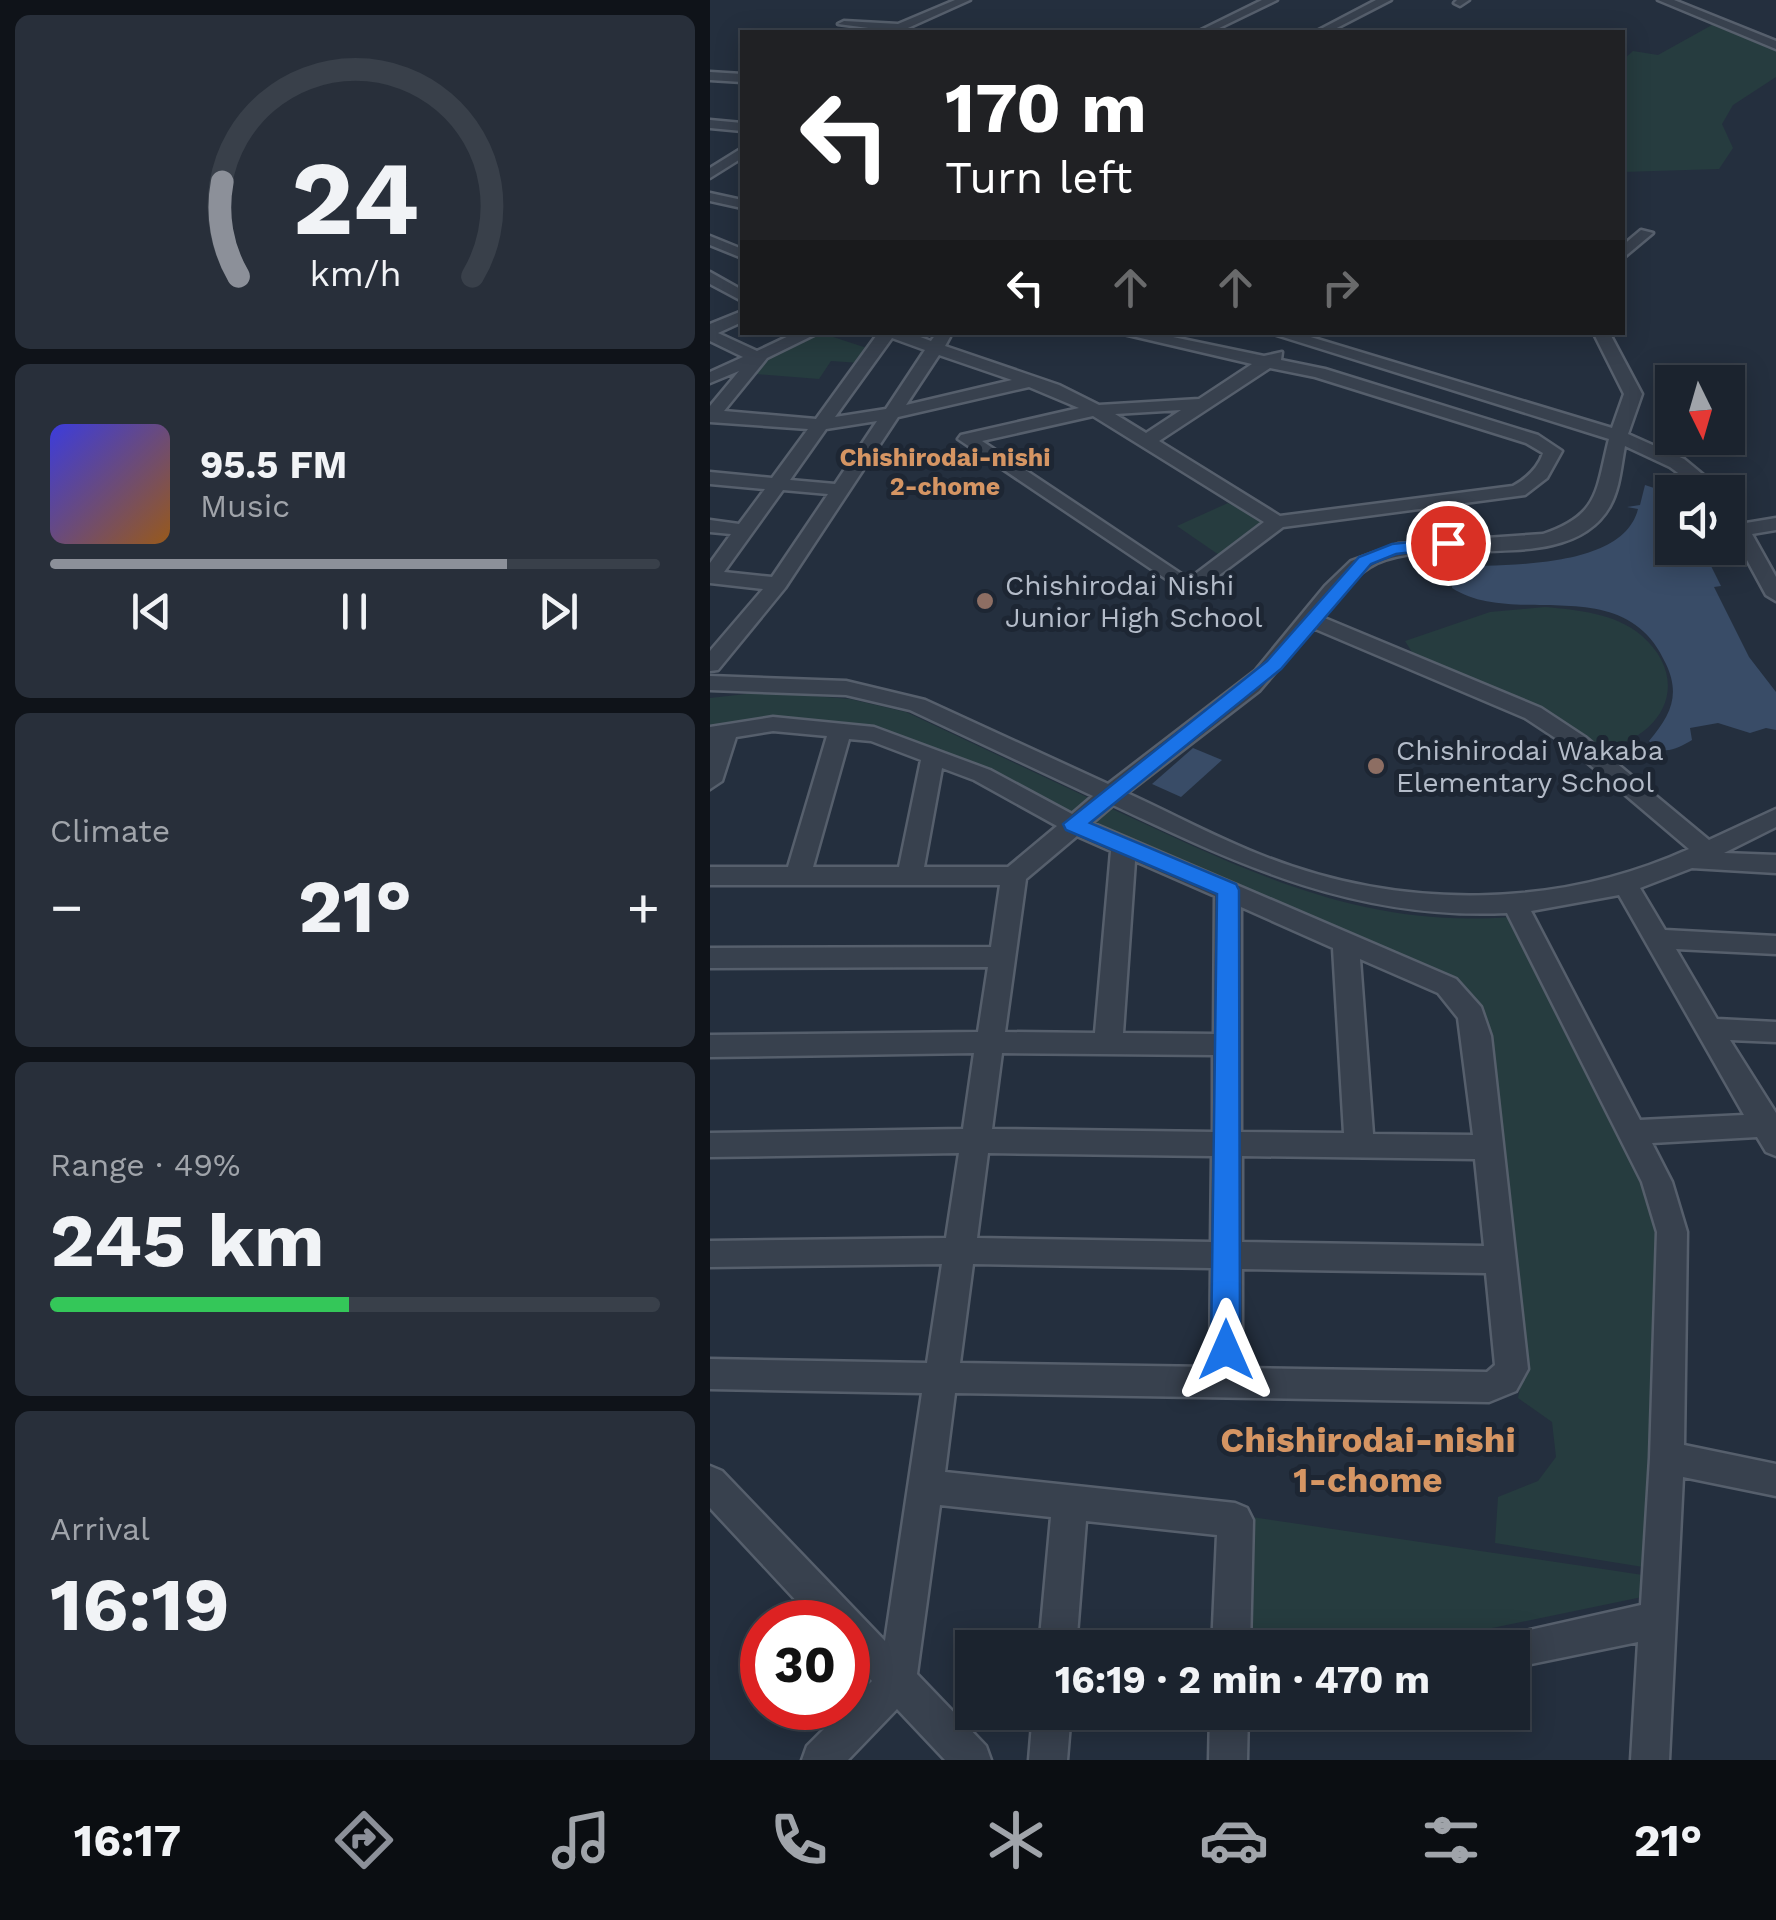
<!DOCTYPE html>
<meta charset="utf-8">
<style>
body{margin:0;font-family:"Work Sans",sans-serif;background:#282f3a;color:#f1f3f6;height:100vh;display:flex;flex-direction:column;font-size:38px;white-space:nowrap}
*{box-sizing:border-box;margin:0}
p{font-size:32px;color:#a0a4aa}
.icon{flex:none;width:55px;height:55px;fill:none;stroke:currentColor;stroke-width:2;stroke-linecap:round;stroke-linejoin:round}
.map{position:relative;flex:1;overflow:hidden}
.drawer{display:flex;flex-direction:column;gap:15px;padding:15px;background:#0f1319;width:710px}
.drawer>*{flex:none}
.banner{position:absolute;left:30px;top:30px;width:885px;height:305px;border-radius:0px;box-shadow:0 5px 25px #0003,0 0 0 2px #39404a;background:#202124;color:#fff;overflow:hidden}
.needle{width:65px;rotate:175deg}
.controls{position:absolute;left:945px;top:365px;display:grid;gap:20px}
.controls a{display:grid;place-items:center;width:90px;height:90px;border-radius:0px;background:#1b232e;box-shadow:0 5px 25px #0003,0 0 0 2px #39404a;font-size:50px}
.speed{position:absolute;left:30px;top:1600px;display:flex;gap:20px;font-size:50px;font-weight:700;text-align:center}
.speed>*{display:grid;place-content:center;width:130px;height:130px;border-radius:50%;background:#1b232e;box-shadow:0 5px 25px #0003,0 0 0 2px #39404a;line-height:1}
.speed .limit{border:15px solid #d22;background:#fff;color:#111}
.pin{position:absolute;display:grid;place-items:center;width:85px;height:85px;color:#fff;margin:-42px;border:5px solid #fff;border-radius:50%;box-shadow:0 2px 10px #0007}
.me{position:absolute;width:110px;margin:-55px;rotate:0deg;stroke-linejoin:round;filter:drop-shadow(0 0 8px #0008)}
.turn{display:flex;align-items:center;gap:35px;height:210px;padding:0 40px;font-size:45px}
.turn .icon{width:130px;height:130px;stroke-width:2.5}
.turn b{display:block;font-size:70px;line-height:85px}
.lanes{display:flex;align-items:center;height:95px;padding:0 40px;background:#0003;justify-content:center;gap:50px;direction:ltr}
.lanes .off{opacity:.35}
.big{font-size:75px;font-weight:700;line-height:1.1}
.drawer .tile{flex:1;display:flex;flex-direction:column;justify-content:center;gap:15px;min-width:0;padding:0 35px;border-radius:15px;background:#282f3a}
.drawer .dial{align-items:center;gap:0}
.dial svg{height:260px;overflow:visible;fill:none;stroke:#39404a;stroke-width:7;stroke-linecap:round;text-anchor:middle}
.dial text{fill:#f1f3f6;stroke:none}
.song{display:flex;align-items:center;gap:30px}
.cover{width:120px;height:120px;border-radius:15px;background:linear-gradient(135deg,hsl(240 70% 55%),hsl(30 70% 35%))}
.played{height:10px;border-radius:5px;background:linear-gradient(90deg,#8c9099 75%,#39404a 75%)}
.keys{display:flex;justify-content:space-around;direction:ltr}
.heat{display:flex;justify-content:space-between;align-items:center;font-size:55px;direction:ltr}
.charge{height:15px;border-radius:8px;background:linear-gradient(90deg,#34c759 49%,#39404a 0)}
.trip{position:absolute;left:245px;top:1630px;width:575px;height:100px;border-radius:0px;background:#1b232e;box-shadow:0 5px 25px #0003,0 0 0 2px #39404a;font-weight:700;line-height:100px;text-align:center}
.dock{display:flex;height:160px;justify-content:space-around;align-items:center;background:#0b0e12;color:#a0a4aa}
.dock .icon{width:70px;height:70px}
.dock .on{color:#8c9099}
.dock b{font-size:45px;color:#f1f3f6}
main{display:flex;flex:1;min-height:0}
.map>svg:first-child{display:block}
</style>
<main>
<section class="drawer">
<div class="tile dial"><svg viewBox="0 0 100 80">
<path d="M14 69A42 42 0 1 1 86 69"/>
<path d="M14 69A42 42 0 0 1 9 40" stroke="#8c9099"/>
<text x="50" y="56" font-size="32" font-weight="700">24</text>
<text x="50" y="72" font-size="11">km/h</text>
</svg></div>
<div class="tile">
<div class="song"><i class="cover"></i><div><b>95.5 FM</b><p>Music</p></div></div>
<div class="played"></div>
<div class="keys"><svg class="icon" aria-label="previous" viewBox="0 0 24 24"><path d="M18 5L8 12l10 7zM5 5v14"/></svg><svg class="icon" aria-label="pause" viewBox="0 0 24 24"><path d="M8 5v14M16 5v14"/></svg><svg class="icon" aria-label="next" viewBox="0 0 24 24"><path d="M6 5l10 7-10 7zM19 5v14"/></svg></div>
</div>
<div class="tile"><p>Climate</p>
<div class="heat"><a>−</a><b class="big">21°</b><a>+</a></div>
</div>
<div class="tile"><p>Range · 49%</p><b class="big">245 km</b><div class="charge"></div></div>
<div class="tile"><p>Arrival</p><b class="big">16:19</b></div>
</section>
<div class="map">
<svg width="1066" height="1760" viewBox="0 0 1066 1760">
<rect width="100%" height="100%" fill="#242f3e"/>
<g fill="#263c3f">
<path d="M 1002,25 L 1066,50 L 1066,77 L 1023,105 L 1012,124 L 1023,148 L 1009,169 L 913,172 L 913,60 L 923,51 L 948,55 Z"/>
<path d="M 111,333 L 160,349 L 150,363 L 121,361 L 109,379 L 46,374 L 59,357 Z"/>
<path d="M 518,503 L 554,522 L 512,557 L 467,526 Z"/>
<path d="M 835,607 C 868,610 904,613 931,635 C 985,682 951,741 888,749 L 811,699 L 705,657 L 695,641 L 780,612 Z"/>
<path d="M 54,692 L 140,699 L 196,712 L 381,799 L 369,811 L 358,811 C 247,751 130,695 0,728 L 0,698 Z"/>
<path d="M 400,808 C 534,869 646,929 800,917 L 928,1171 L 948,1242 L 933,1567 L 785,1543 L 788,1497 L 828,1481 L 846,1457 L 842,1422 L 808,1398 L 815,1365 L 760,995 L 739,975 L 711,962 L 389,828 L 386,822 Z"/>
<path d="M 535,1516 L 933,1575 L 932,1597 L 690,1647 L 534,1648 Z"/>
</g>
<g fill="#394c67">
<path d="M 935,485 L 947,489 L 962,508 L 962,548 L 992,548 L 1011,586 L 1004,587 L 1039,657 L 1066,692 L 1066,730 L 1056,728 L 1040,733 L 1008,723 L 980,728 L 982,740 C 967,749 952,757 939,741 C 960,716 971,696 956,664 C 914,569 805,629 742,588 L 744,567 C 793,564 913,570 928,509 L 917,507 L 930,505 Z"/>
<path d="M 483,748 L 512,760 L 471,797 L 442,784 Z"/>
</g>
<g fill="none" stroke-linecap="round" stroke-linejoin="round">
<g stroke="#565f6c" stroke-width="5">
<g id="minor">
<path d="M 245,0 L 260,0 L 189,32 L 128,24 L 134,21 L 188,24 Z"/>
<path d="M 552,0 L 567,0 L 501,32 L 487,32 Z"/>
<path d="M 666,0 L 681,0 L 619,32 L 605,32 Z"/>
<path d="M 747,0 L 759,0 L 750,6 L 744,3 Z"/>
<path d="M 948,0 L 964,0 L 1066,41 L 1066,49 Z"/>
<path d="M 0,72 L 32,74 L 32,82 L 0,80 Z"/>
<path d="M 0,120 L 32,123 L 32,131 L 0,128 Z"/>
<path d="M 32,148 L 32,158 L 0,178 L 0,168 Z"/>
<path d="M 0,193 L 32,200 L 32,208 L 0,201 Z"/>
<path d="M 931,230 L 943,233 L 912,259 L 912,246 Z"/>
<path d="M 0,236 L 32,249 L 32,258 L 0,245 Z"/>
<path d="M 0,272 L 32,290 L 32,301 L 0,284 Z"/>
<path d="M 32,311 L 32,322 L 8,333 L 47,351 L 87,332 L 110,332 L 57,358 L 14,411 L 106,419 L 169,332 L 197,332 L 221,341 L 226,334 L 238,334 L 240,337 L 235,346 L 349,385 L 389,405 L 489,399 L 542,364 L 405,332 L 439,332 L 554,356 L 572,352 L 571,360 L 615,369 L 828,435 L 852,451 L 837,478 L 815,495 L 573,527 L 496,585 L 468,587 L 248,439 L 251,435 L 369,408 L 319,387 L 188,417 L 75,588 L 8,670 L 0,671 L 0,651 L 53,589 L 0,583 L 0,563 L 21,534 L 0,532 L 0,520 L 29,524 L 55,489 L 0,484 L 0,472 L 62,478 L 98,429 L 0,422 L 0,406 L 29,371 L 0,383 L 0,372 L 33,357 L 0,341 L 0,324 ZM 182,338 L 215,350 L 176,409 L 125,417 ZM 229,355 L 302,380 L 196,405 ZM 560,368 L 605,377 L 816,443 L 833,453 C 828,468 817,478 803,486 L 570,516 L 449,441 ZM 471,410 L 436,433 L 405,414 ZM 383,416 L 554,522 L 484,575 L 473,575 L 272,441 ZM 167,421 L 125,484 L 80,480 L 116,429 ZM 73,490 L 118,494 L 62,577 L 14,572 Z"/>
<path d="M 557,332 L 584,332 L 902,428 L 914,394 L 883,332 L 899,332 L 932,394 L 918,434 L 974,459 L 1014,492 L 994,492 L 960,467 L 915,446 C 911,466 910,488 900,506 C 860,578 731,534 667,563 C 644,574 627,597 612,617 L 831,708 L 875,737 L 999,840 L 1066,809 L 1066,827 L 1014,853 L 1066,855 L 1066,873 L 982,868 L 930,888 L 955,930 L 1066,936 L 1066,954 L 966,949 L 1007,1019 L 1066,1022 L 1066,1042 L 1020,1040 L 1066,1113 L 1066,1156 L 1056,1152 L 1047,1137 L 942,1143 L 962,1182 L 977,1232 L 974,1445 L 1066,1464 L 1066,1496 L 973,1477 L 959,1760 L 921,1760 L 928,1642 L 802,1668 L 802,1648 L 784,1648 L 789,1637 L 931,1605 L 940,1458 L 947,1232 L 932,1182 L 797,913 C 647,920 534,867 403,805 L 382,823 L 746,979 L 771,1007 L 781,1036 L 818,1369 L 806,1391 L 779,1402 L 245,1393 L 235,1472 L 525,1503 L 537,1508 L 543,1520 L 540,1648 L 502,1648 L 507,1535 L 376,1521 L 366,1648 L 329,1648 L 341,1517 L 230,1505 L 207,1674 L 276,1746 L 281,1760 L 235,1760 L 187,1709 L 138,1760 L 92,1760 L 97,1746 L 162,1681 L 138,1655 L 138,1622 L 106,1622 L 0,1508 L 0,1466 L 12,1471 L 175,1641 L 212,1393 L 0,1389 L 0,1359 L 217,1363 L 232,1264 L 0,1267 L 0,1241 L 236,1238 L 249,1153 L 0,1157 L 0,1133 L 253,1129 L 264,1053 L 0,1057 L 0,1035 L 268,1032 L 278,967 L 0,968 L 0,948 L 281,947 L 290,885 L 0,885 L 0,867 L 78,867 L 117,736 L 63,731 L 26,737 L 12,781 L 0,789 L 0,727 L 63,717 L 164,727 L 280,770 L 362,814 L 383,796 L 200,710 L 136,695 L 0,690 L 0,676 L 136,681 L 215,700 L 398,784 L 545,671 L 615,586 L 641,561 L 688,544 L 833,534 C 890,515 886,490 899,439 ZM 603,628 L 815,718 L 859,747 L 979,849 C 847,909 691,910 556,857 C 509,839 463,814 417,793 L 549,691 ZM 139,739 L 161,741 L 211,760 L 189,867 L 103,867 ZM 232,768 L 264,780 L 347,826 L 298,867 L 214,867 ZM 367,836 L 401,851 L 385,1033 L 295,1032 L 316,879 ZM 425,861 L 505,896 L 504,1034 L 413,1033 ZM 909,895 L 1034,1115 L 930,1120 L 821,911 ZM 531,907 L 623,948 L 634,1133 L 531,1132 ZM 650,959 L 728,993 L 748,1018 L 763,1135 L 663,1134 ZM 292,1053 L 503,1055 L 503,1132 L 282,1129 ZM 278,1153 L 502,1156 L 501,1242 L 267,1238 ZM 532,1156 L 765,1159 L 774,1246 L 532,1242 ZM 263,1264 L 501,1268 L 500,1367 L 250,1363 ZM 532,1269 L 776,1273 L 785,1365 L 777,1372 L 532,1368 Z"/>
<path d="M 1018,502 L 1025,504 L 1036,523 L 1066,518 L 1066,530 L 1042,534 L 1066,577 L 1066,601 L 1056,595 L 1018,525 Z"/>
<path d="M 323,1712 L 361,1712 L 357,1760 L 319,1760 Z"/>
<path d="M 500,1712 L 538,1712 L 537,1760 L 499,1760 Z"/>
</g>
</g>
<use href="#minor" fill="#38414e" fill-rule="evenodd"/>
</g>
<path fill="#1a73e8" stroke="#114b97" stroke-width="2.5" d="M 738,538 L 744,539 L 744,547 L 686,554 L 661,564 L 571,669 L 380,823 L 526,884 L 529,890 L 530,1350 L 526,1360 L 516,1364 L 505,1360 L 501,1350 L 507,894 L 356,830 L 353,824 L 557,661 L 649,557 L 682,544 Z"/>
<g fill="#8d6e63" stroke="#1d2633" stroke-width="4">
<circle cx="275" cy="601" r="10"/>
<circle cx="666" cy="766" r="10"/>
</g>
<g text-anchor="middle" stroke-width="10" stroke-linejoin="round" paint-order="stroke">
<g font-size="25" font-weight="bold" fill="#d59563" stroke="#1d2633">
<text x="235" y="466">Chishirodai-nishi<tspan x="235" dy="29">2-chome</tspan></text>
</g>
<g font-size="28" fill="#b4bcc9" stroke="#1d2633" text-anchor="start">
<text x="295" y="595">Chishirodai Nishi<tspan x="295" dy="32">Junior High School</tspan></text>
<text x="686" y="760">Chishirodai Wakaba<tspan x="686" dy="32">Elementary School</tspan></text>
</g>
<g font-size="35" font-weight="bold" fill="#d59563" stroke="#1d2633">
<text x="658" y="1452">Chishirodai-nishi<tspan x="658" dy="40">1-chome</tspan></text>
</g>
</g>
</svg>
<div class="controls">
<a><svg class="needle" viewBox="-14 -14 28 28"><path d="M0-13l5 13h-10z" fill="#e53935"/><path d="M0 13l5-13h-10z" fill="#a0a4aa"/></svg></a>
<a><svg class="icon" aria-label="sound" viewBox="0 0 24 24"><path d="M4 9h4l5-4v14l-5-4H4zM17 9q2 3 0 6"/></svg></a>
</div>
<div class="speed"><div class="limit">30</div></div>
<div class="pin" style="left:738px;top:543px;background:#d93025"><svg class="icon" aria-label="arrive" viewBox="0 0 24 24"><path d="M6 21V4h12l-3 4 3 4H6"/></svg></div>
<svg class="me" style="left:516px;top:1350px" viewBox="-20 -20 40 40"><path d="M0-17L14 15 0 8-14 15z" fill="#1a73e8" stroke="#fff" stroke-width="4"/></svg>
<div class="trip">16:19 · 2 min · 470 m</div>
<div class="banner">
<div class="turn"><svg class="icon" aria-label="left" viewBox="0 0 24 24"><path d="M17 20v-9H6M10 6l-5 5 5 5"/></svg><div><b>170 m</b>Turn left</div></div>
<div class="lanes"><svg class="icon" aria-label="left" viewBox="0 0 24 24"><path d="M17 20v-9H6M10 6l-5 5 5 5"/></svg><svg class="icon off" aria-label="ahead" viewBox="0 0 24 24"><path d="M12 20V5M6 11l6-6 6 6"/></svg><svg class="icon off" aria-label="ahead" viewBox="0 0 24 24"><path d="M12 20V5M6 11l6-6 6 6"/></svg><svg class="icon off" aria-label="right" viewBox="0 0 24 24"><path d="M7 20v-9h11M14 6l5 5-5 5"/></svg></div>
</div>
</div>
</main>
<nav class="dock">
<b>16:17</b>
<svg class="icon on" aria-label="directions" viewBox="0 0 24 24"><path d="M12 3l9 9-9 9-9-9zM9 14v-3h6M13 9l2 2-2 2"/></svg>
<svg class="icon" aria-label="music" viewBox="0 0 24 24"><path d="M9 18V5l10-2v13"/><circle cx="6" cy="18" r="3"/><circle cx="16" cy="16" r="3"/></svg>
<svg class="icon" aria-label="phone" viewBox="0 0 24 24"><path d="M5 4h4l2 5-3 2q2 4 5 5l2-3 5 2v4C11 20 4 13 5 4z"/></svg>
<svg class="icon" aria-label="climate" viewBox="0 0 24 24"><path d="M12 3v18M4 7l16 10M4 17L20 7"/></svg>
<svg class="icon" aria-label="car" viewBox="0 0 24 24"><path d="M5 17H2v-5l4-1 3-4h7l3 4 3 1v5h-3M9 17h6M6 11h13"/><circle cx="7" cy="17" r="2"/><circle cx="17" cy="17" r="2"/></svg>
<svg class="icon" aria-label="filters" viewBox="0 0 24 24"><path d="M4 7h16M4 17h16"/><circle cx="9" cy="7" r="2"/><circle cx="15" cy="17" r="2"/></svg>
<b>21°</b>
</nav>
